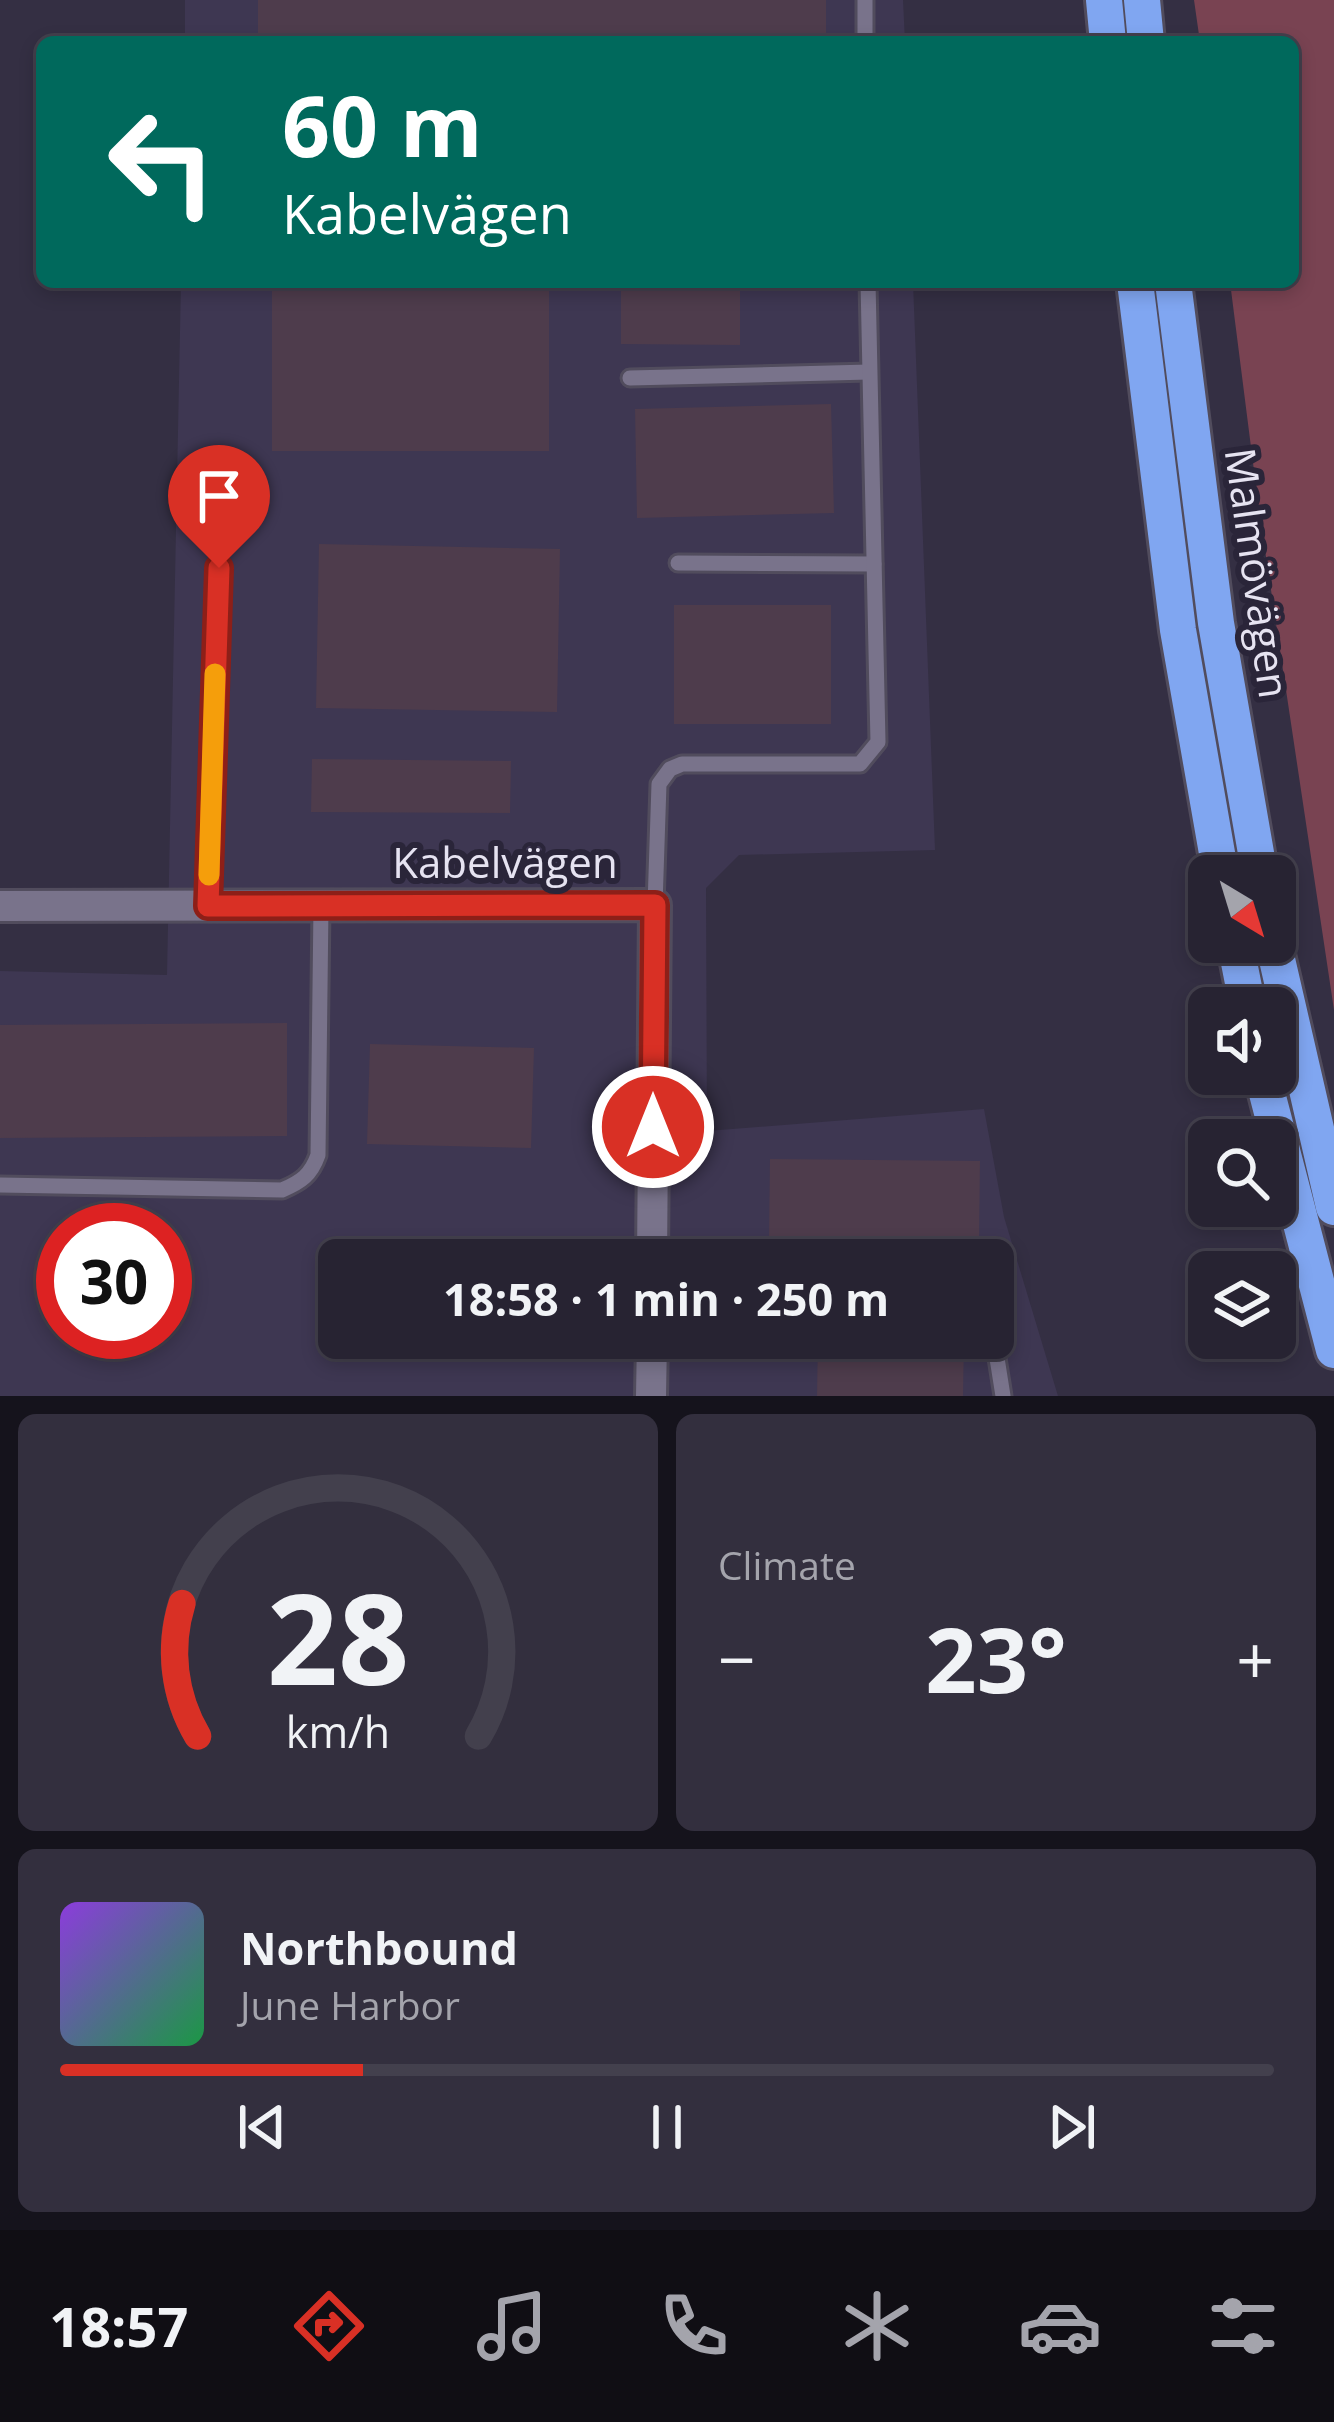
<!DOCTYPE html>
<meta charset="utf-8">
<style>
body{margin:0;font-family:"Open Sans",sans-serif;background:#332f3e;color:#f1f3f6;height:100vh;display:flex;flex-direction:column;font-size:45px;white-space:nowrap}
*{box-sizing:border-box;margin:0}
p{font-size:39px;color:#a4a4ac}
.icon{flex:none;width:66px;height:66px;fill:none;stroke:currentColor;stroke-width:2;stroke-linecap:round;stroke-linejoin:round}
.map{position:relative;height:1396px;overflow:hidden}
.panel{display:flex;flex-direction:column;gap:18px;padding:18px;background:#15131c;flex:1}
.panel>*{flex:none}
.hud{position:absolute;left:36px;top:36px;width:1263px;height:252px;border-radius:18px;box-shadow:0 6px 18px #0003,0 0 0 3px #43404d;background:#00695c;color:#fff;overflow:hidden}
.needle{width:78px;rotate:142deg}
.controls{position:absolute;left:1188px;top:855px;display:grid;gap:24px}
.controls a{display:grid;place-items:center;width:108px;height:108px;border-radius:18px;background:#272332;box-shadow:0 6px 18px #0003,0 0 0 3px #43404d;font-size:60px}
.speed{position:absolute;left:36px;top:1203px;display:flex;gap:24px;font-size:60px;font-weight:700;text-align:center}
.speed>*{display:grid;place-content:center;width:156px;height:156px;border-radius:50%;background:#272332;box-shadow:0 6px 18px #0003,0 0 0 3px #43404d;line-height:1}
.speed .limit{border:18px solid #d22;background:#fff;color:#111}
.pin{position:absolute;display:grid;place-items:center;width:102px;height:102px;color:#fff;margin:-123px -51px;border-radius:50% 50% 50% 0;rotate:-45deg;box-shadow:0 0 12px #0007}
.pin .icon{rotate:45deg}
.me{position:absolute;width:132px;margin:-66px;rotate:0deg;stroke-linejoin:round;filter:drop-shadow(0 0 9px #0008)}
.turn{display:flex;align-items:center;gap:42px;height:252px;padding:0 48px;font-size:54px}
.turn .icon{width:156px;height:156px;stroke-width:2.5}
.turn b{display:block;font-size:84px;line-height:102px}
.big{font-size:90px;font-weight:700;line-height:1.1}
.panel .widget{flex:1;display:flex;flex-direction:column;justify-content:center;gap:18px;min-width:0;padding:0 42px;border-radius:18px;background:#332f3e}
.panel .dial{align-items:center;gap:0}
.dial svg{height:312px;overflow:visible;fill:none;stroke:#43404d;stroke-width:7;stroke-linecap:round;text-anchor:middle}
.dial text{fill:#f1f3f6;stroke:none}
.song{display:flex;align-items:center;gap:36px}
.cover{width:144px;height:144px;border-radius:18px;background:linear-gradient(135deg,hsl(270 70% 55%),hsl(140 70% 35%))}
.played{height:12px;border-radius:6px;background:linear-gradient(90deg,#d93025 25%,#43404d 25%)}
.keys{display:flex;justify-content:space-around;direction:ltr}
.heat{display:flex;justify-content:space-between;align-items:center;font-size:66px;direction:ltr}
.panel .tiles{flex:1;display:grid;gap:18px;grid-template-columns:1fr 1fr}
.widget:last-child{grid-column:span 2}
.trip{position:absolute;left:318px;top:1239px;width:696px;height:120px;border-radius:18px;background:#272332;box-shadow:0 6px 18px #0003,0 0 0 3px #43404d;font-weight:700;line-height:120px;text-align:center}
.dock{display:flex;height:192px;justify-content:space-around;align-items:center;background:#100e14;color:#a4a4ac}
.dock .icon{width:84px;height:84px}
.dock .active{color:#d93025}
.dock b{font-size:54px;color:#f1f3f6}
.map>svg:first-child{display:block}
</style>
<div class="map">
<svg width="1334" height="1396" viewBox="0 0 1334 1396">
<rect width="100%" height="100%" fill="#342f43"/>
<g fill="#3e3752" fill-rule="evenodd">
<path d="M 185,0 L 903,0 L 905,42 L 185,42 Z"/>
<path d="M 181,282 L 913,282 L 935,850 L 739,855 L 706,888 L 707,1131 L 984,1109 L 1004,1217 L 1058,1396 L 0,1396 L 0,971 L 167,975 ZM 63,1230 L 165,1230 L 165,1332 L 63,1332 ZM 339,1260 L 993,1260 L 993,1338 L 339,1338 Z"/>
</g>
<path fill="#794352" d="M 1194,0 L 1334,0 L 1334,1010 L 1259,510 L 1230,282 L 1293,282 L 1293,42 L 1200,42 Z"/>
<g fill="#4e3c4c">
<rect x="258" y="0" width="568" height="42"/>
<rect x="272" y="282" width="277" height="169"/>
<path d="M 621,282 L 740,282 L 740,345 L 621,344 Z"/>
<path d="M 831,404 L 834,513 L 637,518 L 635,409 Z"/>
<path d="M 319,544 L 560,549 L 557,712 L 316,708 Z"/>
<rect x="674" y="605" width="157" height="119"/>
<path d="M 312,759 L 511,761 L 510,813 L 311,812 Z"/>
<path d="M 287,1023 L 287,1136 L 0,1138 L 0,1025 Z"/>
<path d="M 370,1044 L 534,1048 L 531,1148 L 367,1144 Z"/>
<path d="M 770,1159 L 980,1161 L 979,1242 L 769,1240 Z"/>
<path d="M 818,1338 L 964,1338 L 963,1396 L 817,1396 Z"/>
</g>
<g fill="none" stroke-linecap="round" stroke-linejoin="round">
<g stroke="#514c5d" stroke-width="21">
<g id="lane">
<path d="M 865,0 L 865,42"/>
<path d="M 630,378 L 869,372"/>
<path d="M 678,563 L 874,564"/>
<path d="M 655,905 L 659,784 L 670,769 L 682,764 L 860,764 L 878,742 L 868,282"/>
<path d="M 208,906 L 219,568"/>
<path d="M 0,1185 L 282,1190 C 301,1182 311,1175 318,1155 L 321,906"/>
<path d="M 993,1333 L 1003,1396"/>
</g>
</g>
<g stroke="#514c5d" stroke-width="36">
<g id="street">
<path d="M 0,906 L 655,905 L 652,1260"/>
<path d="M 651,1396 L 652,1338"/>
</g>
</g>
<g stroke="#514c5d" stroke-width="42">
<g id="highway">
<path d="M 1104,0 L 1108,42"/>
<path d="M 1142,0 L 1146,42"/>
<path d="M 1135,282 L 1178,630 L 1221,876"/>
<path d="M 1173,282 L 1216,623 L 1260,876"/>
<path d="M 1235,942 L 1248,1008"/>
<path d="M 1273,942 L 1334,1207"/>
<path d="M 1262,1074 L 1334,1350"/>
</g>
</g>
<use href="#lane" stroke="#79738b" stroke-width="15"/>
<use href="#street" stroke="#79738b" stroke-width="30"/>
<use href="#highway" stroke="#80a6f1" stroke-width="36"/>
</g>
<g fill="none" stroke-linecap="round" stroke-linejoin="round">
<g stroke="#8d1f18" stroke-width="30">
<path id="route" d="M 219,568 L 208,906 L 655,905 L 653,1127"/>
</g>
<use href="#route" stroke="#d93025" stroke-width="21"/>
<path stroke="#f59e0b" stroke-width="21" d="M 209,875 L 215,674"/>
</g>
<g text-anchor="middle" stroke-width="12" stroke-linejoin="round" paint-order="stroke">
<g font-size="42" fill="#e6e3f1" stroke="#2a2539">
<text transform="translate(1257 573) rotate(82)" y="15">Malmövägen</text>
<text x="505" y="878">Kabelvägen</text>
</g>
</g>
</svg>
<div class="controls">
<a><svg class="needle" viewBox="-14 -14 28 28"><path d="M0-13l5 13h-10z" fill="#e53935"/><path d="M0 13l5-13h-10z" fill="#a4a4ac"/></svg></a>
<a><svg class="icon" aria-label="sound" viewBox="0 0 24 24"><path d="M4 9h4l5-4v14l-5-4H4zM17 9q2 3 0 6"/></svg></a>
<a><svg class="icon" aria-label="search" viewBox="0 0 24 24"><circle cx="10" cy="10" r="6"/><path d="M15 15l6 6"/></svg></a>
<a><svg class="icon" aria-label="layers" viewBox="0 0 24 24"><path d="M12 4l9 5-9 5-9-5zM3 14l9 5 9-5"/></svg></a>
</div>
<div class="speed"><div class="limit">30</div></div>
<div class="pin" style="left:219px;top:568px;background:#d93025"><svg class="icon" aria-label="arrive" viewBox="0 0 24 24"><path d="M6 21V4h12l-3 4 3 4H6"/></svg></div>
<svg class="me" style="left:653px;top:1127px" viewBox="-20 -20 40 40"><circle r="17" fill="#d93025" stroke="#fff" stroke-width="3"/><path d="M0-11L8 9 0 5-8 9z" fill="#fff"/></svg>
<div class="trip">18:58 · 1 min · 250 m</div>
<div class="hud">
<div class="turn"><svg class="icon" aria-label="left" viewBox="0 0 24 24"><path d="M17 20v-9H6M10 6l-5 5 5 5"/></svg><div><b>60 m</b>Kabelvägen</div></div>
</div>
</div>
<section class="panel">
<div class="tiles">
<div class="widget dial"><svg viewBox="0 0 100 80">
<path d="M14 69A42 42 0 1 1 86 69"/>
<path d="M14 69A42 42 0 0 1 10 35" stroke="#d93025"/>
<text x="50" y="56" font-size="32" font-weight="700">28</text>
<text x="50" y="72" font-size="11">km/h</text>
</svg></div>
<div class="widget"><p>Climate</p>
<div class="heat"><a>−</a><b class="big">23°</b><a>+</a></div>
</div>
<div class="widget">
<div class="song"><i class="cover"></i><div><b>Northbound</b><p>June Harbor</p></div></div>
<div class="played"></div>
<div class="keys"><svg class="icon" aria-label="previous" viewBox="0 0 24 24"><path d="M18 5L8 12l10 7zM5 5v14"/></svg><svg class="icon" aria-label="pause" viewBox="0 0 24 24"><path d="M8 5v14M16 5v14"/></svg><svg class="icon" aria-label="next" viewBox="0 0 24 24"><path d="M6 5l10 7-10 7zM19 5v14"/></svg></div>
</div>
</div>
</section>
<nav class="dock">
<b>18:57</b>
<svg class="icon active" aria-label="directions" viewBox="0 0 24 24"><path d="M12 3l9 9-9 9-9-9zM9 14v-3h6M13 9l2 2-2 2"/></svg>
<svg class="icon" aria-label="music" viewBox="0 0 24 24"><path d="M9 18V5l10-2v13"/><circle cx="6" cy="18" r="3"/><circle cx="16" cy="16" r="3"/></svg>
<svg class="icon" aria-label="phone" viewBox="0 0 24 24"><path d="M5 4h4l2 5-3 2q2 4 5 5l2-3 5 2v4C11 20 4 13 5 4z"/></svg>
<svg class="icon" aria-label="climate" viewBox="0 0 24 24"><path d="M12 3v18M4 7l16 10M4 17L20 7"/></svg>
<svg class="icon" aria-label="car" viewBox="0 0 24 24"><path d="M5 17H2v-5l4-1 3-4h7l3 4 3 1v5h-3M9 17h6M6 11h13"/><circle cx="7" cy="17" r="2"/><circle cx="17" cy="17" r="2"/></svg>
<svg class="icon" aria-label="filters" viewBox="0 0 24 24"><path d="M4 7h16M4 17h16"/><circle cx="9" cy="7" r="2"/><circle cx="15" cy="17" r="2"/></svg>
</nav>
